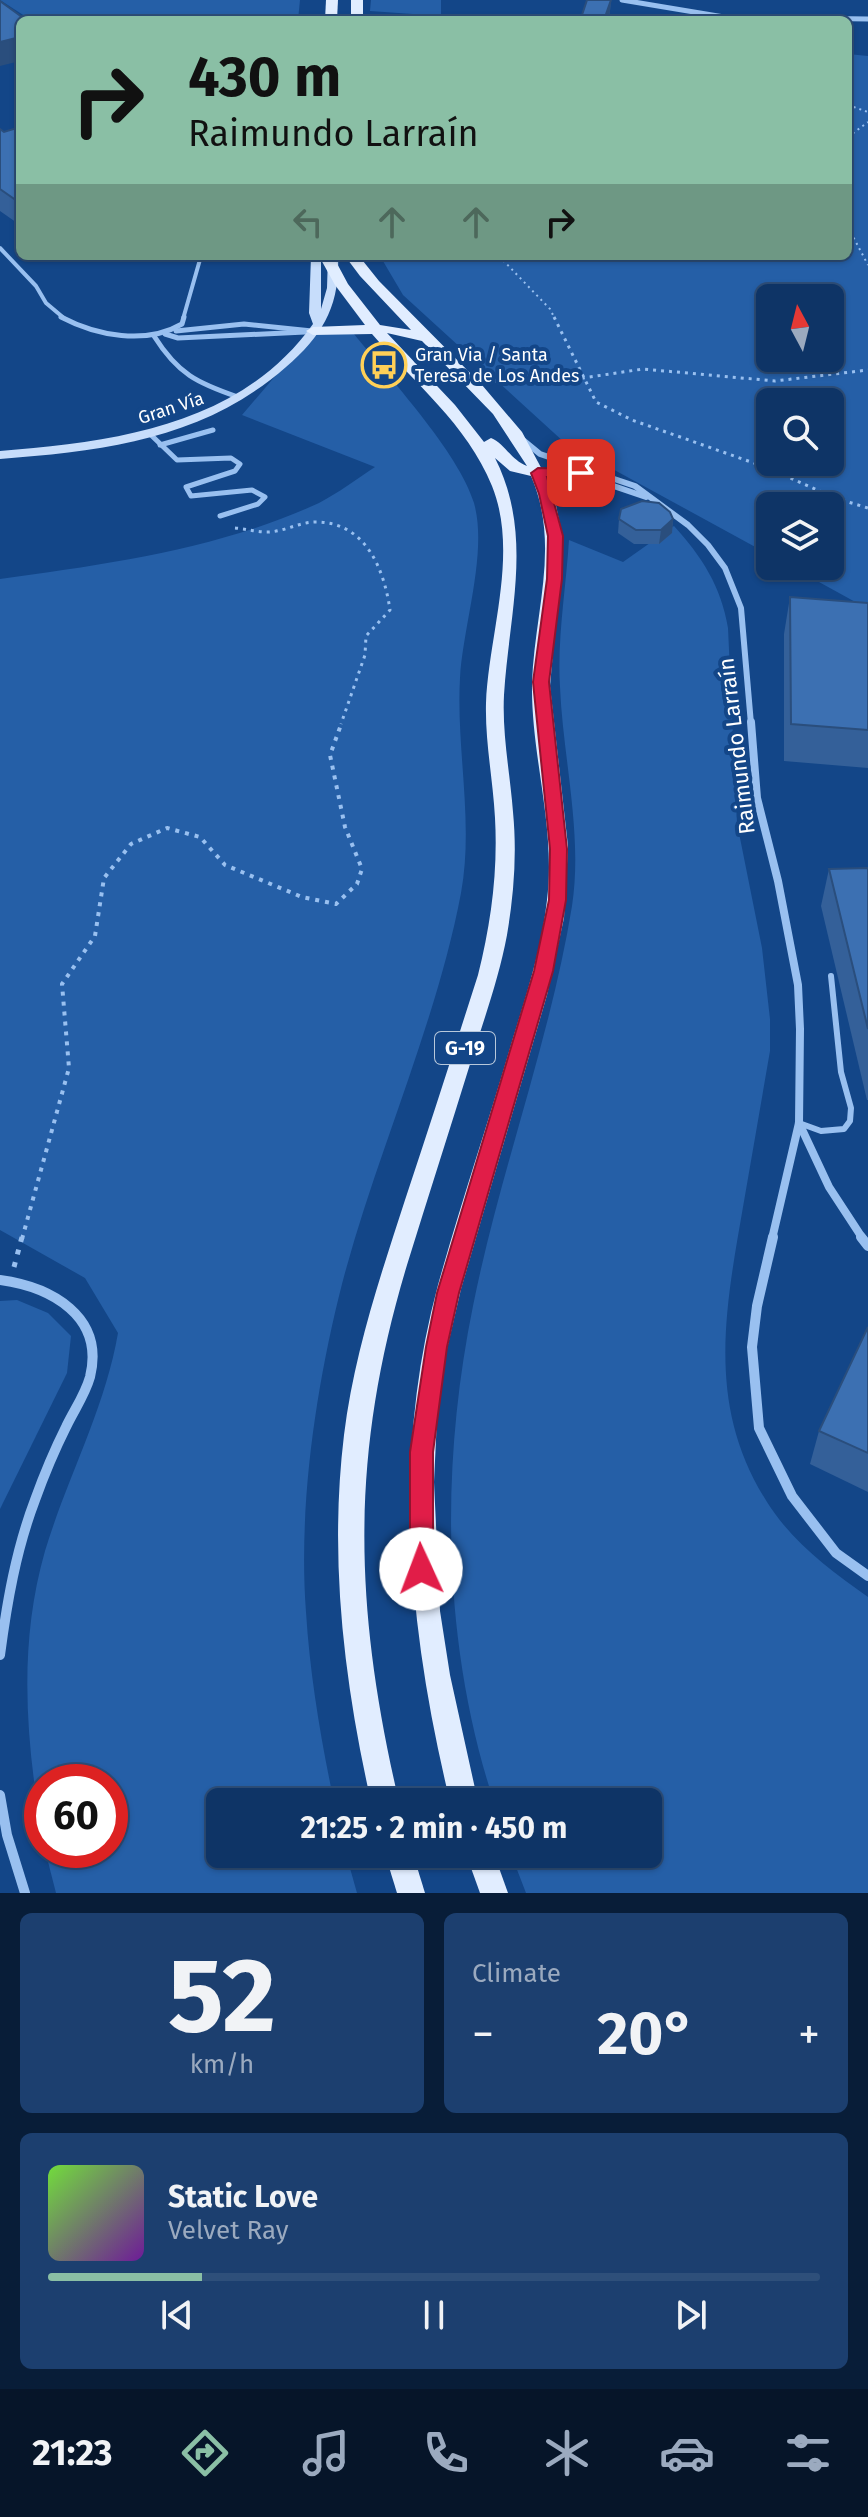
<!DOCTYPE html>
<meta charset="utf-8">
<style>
body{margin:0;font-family:"Fira Sans",sans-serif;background:#1c3f6f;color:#f1f3f6;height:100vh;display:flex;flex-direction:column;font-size:30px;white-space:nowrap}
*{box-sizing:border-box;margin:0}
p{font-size:26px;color:#9baabf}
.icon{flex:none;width:44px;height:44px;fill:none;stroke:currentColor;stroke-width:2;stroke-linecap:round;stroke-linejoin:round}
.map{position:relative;height:1893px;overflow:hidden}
.drawer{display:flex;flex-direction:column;gap:20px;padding:20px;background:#081d38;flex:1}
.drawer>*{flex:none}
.top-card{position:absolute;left:16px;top:16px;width:836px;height:244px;border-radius:12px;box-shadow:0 2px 6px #0004,0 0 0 2px #2e4f7a;background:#8abfa5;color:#111;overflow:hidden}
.needle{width:52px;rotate:353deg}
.tools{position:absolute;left:756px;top:284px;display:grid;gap:16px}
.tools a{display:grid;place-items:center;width:88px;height:88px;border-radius:12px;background:#0e3466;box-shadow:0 2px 6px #0004,0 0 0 2px #2e4f7a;font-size:40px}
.speed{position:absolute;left:24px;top:1764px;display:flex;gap:16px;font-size:40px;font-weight:700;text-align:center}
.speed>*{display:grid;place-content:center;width:104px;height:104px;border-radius:50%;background:#0e3466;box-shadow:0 2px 6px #0004,0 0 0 2px #2e4f7a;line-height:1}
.speed .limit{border:12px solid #d22;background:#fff;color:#111}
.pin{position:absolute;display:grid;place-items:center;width:68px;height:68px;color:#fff;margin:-34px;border-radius:16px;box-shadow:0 4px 12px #0006}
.me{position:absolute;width:88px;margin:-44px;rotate:358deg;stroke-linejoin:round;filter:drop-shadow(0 0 6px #0008)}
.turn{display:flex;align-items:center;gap:28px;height:168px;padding:0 40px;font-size:36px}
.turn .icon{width:104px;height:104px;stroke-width:2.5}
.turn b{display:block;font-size:56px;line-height:68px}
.lanes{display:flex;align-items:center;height:76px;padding:0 40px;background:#0003;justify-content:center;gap:40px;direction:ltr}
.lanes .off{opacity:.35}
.big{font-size:60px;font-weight:700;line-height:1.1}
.drawer .widget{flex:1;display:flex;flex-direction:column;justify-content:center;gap:12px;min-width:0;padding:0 28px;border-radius:12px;background:#1c3f6f}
.drawer .dial{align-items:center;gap:0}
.dial b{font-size:104px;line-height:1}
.song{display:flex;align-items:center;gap:24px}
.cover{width:96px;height:96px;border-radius:12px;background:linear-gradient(135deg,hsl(100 70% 55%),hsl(280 70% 35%))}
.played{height:8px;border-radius:4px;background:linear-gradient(90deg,#8abfa5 20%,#2e4f7a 20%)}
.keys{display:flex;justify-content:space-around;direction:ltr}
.heat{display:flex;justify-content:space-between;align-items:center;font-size:44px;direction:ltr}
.drawer .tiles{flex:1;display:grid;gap:20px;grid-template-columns:1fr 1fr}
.widget:last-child{grid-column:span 2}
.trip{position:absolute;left:206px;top:1788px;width:456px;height:80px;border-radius:12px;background:#0e3466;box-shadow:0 2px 6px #0004,0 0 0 2px #2e4f7a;font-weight:700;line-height:80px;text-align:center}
.menu{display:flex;height:128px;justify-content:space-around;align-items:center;background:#061529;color:#9baabf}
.menu .icon{width:56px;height:56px}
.menu .on{color:#8abfa5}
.menu b{font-size:36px;color:#f1f3f6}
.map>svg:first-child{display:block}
</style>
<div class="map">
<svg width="868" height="1893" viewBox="0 0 868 1893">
<rect width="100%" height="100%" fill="#134688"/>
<g fill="#255fa7" fill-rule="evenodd">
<path d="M 0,0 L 300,0 L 298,20 L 31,20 Z"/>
<path d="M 371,0 L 441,0 L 441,16 L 370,11 Z"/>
<path d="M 848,54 L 868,56 L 868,609 L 790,566 L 830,566 L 830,506 L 770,506 L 770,555 L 565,443 L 403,295 L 380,256 L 848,256 ZM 770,298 L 830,298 L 830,358 L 770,358 ZM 770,402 L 830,402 L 830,462 L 770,462 Z"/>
<path d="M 311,334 L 354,334 C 389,378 458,451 474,503 C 488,553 463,625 460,678 C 456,750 474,822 461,893 C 436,1025 376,1154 342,1284 C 316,1386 298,1507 306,1612 C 310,1676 321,1740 334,1802 L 220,1802 L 220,1854 L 346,1854 L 357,1893 L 56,1893 L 45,1850 L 110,1850 L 110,1782 L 42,1782 L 42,1834 C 26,1740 18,1645 45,1551 C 67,1478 105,1409 118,1333 L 85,1278 L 0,1230 L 0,579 C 108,564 219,549 319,503 C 338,493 357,479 375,467 L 242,415 Z"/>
<path d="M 674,526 C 702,557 721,586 728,628 L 737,823 L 762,948 L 770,1019 L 770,1051 C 761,1103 752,1155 743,1207 C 725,1311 706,1406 767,1502 C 792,1542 830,1570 868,1597 L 868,1893 L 526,1893 L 511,1854 L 648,1854 L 648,1802 L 494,1802 C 442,1644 440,1468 473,1306 C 500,1171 550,1041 572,906 C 583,834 563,759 560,687 C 557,639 566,588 569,540 L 623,562 Z"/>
<path d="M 17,1300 L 48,1313 L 71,1336 L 67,1373 L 0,1509 L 0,1301 Z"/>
</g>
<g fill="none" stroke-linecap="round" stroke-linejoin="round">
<g stroke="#99c0f0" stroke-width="2" stroke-dasharray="2 4" stroke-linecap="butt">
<path d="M 848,105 L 868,112"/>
<path d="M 848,137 L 868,122"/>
<path d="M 848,227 L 868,265"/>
<path d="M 499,256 L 550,309 L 555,319"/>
</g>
<g stroke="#99c0f0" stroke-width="3" stroke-dasharray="3 5" stroke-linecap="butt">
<path d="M 554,317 L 596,402 L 632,420 L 768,468 L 835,498 L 868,508"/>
<path d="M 494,381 L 563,381 L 643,369 L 775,381 L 868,370"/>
<path d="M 235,528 C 246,529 256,532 267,532 C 284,532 299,522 316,522 C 365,522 384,568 390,610 L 366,636 L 365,655 L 341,724"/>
</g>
<path stroke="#99c0f0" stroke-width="4" stroke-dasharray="4 6" stroke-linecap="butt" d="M 22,1239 L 69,1068 L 62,984 L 95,936 L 104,878 L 131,844 L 167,828 L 200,837 L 225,865 L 302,897 L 336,904 L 357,884 L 362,869 L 345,827 L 330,755 L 342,722"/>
<path stroke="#99c0f0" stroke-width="5" stroke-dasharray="5 8" stroke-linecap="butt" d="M 14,1267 L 22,1237"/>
<g stroke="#99c0f0" stroke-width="4">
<path d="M 0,248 L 36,286 L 46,303 L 65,319"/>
<path d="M 183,319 L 201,256"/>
</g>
<g stroke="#99c0f0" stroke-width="5">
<path d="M 61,317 C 97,336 146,345 182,324 L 184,317"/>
<path d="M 176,331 L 244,324 L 312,331"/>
<path d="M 165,334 L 178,338 L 305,332"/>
<path d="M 154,336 C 178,374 197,383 238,397"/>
<path d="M 151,435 L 177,460 L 231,458 L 240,464 L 235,471 L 186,487 L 191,496 L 252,490 L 265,497 L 258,504 L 220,516"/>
<path d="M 160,445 L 213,430"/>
</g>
<path stroke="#99c0f0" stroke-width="6" d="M 799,1123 L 821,1131 L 844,1129 L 850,1121 L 851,1108 L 841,1072 L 831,976"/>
<path stroke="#99c0f0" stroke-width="5" d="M 622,0 L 724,17 L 868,19"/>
<g stroke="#99c0f0" stroke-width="6">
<path d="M 523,440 L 540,454 L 635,486 L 688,525 L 708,545 L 725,568 L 741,608 L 751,724"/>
<path d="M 538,473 L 569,472"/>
<path d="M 553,502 L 556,483 L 565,477 L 587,477 L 646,497"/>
</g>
<g stroke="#99c0f0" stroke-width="8">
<path d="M 751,722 L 757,798 L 778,881 L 798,985 L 800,1029 L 799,1123 L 772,1239"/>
<path d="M 799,1123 L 829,1187 L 863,1239"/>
</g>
<g stroke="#99c0f0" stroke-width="10">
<path d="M 773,1237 L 757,1306 L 752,1347 L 759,1428 L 792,1496 L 836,1553 L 868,1576"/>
<path d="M 861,1237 L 868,1246"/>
<path d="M 0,1280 C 51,1287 105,1316 90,1377 C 85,1395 74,1410 66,1427 C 54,1451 44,1475 35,1500 C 16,1550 7,1602 0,1655"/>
<path d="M 0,1795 L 7,1835 L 25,1893"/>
</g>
<path fill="#c7ddfb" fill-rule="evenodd" d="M 311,256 L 321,256 L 321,309 L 327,288 L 328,256 L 338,256 C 340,306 323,335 286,367 C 204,439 105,451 0,459 L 0,451 C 116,442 241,425 313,324 L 309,313 Z"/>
<g fill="#e1edff" fill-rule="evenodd">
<path d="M 326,0 L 338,0 L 337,20 L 325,20 Z"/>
<rect x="351" y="0" width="12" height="20"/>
<path d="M 319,256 L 333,256 L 348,284 L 380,325 L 411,330 L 360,276 L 345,256 L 359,256 L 379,281 L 482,385 L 522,432 L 553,490 L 563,540 L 550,686 L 568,846 L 564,918 L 547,995 L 461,1289 L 446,1353 L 437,1418 L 434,1482 L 440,1611 L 450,1675 L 478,1802 L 450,1802 C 409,1631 391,1458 438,1285 C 461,1202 489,1121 513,1038 C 527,993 542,947 547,900 C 556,827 531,757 532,684 C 534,613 561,545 531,476 L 510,471 L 495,458 C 534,535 509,613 504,695 C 502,734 510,773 513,812 C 517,853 514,894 507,935 C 499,978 484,1019 471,1061 C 450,1129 428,1197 407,1265 C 349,1457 354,1608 399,1802 L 371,1802 C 344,1681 329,1559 344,1435 C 354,1354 380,1277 405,1200 C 430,1125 454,1050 478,975 C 491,923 498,872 495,818 C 493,780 485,742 486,703 C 489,633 519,553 492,486 C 467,424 414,383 372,334 L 313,335 L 306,331 L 313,327 L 365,325 L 335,285 ZM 387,333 L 422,341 L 493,414 L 527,466 C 511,460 504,443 491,438 L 484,442 L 455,405 Z"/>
<path d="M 385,1854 L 413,1854 L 425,1893 L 397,1893 Z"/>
<path d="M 466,1854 L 494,1854 L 508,1893 L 480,1893 Z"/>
</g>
</g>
<g fill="#346099">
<path d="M 611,0 L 610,11 L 608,20 L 582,20 L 582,15 Z"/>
<path d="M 20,127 L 20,225 L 0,211 L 0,129 L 4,132 Z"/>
<path d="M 619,519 L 673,519 L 672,533 L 659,544 L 634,544 L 618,533 Z"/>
<path d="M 790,597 L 868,603 L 868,768 L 784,761 L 784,634 Z"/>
<path d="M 868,868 L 868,1100 L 867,1100 L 821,906 L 829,869 Z"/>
<path d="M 868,1327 L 868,1492 L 810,1464 L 819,1431 Z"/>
</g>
<g fill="#2a4e7d">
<path d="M 611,0 L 610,11 L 608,20 L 605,20 Z"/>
<path d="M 20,37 L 20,61 L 0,66 L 0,42 Z"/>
<path d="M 673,519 L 672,533 L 659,544 L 661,530 Z"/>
</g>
<g fill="#3c70b2" stroke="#2a4e7d" stroke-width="2">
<path d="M 587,0 L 611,0 L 605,17 L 582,15 Z"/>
<path d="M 0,1 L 26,20 L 20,20 L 20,37 L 0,42 Z"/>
<path d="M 20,127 L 20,203 L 0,189 L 0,129 L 4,132 Z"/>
<path d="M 642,501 L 659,503 L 670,512 L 673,519 L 661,530 L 636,530 L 619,519 L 621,509 Z"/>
<path d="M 790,597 L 868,603 L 868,730 L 791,724 Z"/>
<path d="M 868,868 L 868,1029 L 829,869 Z"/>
<path d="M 868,1327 L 868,1453 L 819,1431 Z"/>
</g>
<path fill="#e11d48" stroke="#92132f" stroke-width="2" d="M 581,469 L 588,473 L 586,476 L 547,477 L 563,536 L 562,579 L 549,682 L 567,849 L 566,900 L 553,971 L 459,1293 L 447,1347 L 433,1452 L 433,1569 L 430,1577 L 421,1581 L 413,1577 L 410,1569 L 410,1452 L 426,1347 L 437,1293 L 534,971 L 549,900 L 550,849 L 533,682 L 547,579 L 548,536 L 539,494 L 531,473 L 538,468 Z"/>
<defs>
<g id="bus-ring" transform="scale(2.3)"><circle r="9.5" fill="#134688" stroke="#ffd057" stroke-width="1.5"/><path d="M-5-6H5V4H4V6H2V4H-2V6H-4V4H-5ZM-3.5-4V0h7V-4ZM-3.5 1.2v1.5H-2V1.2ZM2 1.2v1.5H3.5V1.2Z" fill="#ffd057"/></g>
</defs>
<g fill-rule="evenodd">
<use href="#bus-ring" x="384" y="365"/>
</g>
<g text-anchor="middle" stroke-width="8" stroke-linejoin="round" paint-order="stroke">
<g font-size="18" fill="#fff" stroke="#134688" text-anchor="start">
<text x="415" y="361">Gran Via / Santa<tspan x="415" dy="21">Teresa de Los Andes</tspan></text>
</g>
<g font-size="18" fill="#fff" stroke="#134688">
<text transform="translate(171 408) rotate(-18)" y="6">Gran Vía</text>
</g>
<rect fill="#134688" stroke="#b8c8db" stroke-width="2" x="435" y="1032" width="60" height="32" rx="6"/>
<g font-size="20" font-weight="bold" fill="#fff">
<text x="465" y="1055">G-19</text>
</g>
<g font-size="22" fill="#fff" stroke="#134688">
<text transform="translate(736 746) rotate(-97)" y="8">Raimundo Larraín</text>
</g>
</g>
</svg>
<div class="tools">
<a><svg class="needle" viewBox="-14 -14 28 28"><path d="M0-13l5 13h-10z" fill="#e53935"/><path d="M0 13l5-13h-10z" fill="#9baabf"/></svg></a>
<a><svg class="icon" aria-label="search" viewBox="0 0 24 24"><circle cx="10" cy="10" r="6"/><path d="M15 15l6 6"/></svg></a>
<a><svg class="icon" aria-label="layers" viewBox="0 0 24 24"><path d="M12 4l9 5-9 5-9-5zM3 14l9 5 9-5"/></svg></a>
</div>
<div class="speed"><div class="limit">60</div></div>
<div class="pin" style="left:581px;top:473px;background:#d93025"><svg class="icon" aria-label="arrive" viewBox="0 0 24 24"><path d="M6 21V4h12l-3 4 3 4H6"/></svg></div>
<svg class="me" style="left:421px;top:1569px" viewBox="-20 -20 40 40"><circle r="19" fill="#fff"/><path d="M0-13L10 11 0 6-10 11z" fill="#e11d48"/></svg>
<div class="trip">21:25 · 2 min · 450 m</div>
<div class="top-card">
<div class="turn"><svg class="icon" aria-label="right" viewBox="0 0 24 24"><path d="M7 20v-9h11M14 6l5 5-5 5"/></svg><div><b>430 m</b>Raimundo Larraín</div></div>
<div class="lanes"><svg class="icon off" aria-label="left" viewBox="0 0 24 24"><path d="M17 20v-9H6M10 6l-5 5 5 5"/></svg><svg class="icon off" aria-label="ahead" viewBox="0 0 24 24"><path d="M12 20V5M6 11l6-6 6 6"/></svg><svg class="icon off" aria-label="ahead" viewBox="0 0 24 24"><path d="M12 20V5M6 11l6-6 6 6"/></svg><svg class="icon" aria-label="right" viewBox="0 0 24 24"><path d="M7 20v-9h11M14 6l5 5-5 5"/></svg></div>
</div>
</div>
<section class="drawer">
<div class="tiles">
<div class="widget dial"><b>52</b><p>km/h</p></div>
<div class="widget"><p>Climate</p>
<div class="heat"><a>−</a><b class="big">20°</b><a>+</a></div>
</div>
<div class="widget">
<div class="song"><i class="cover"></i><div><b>Static Love</b><p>Velvet Ray</p></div></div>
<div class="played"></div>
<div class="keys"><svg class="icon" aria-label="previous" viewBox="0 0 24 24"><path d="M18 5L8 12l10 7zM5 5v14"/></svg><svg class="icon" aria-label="pause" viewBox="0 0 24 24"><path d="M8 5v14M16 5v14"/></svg><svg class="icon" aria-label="next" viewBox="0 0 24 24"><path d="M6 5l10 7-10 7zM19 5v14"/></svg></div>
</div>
</div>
</section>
<nav class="menu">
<b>21:23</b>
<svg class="icon on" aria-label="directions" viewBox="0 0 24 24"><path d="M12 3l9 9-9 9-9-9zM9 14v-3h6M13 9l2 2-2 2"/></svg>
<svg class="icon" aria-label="music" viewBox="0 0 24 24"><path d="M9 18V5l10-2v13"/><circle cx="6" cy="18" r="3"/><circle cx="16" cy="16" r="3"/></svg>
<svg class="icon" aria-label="phone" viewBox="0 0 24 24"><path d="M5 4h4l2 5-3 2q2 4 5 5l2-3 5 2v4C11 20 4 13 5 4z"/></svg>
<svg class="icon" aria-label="climate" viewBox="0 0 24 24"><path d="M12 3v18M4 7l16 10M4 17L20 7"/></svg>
<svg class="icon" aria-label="car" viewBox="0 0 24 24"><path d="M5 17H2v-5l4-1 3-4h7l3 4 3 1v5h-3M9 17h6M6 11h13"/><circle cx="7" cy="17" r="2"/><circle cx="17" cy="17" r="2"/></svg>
<svg class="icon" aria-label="filters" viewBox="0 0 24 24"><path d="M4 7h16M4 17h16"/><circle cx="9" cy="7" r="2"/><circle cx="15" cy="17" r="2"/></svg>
</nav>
